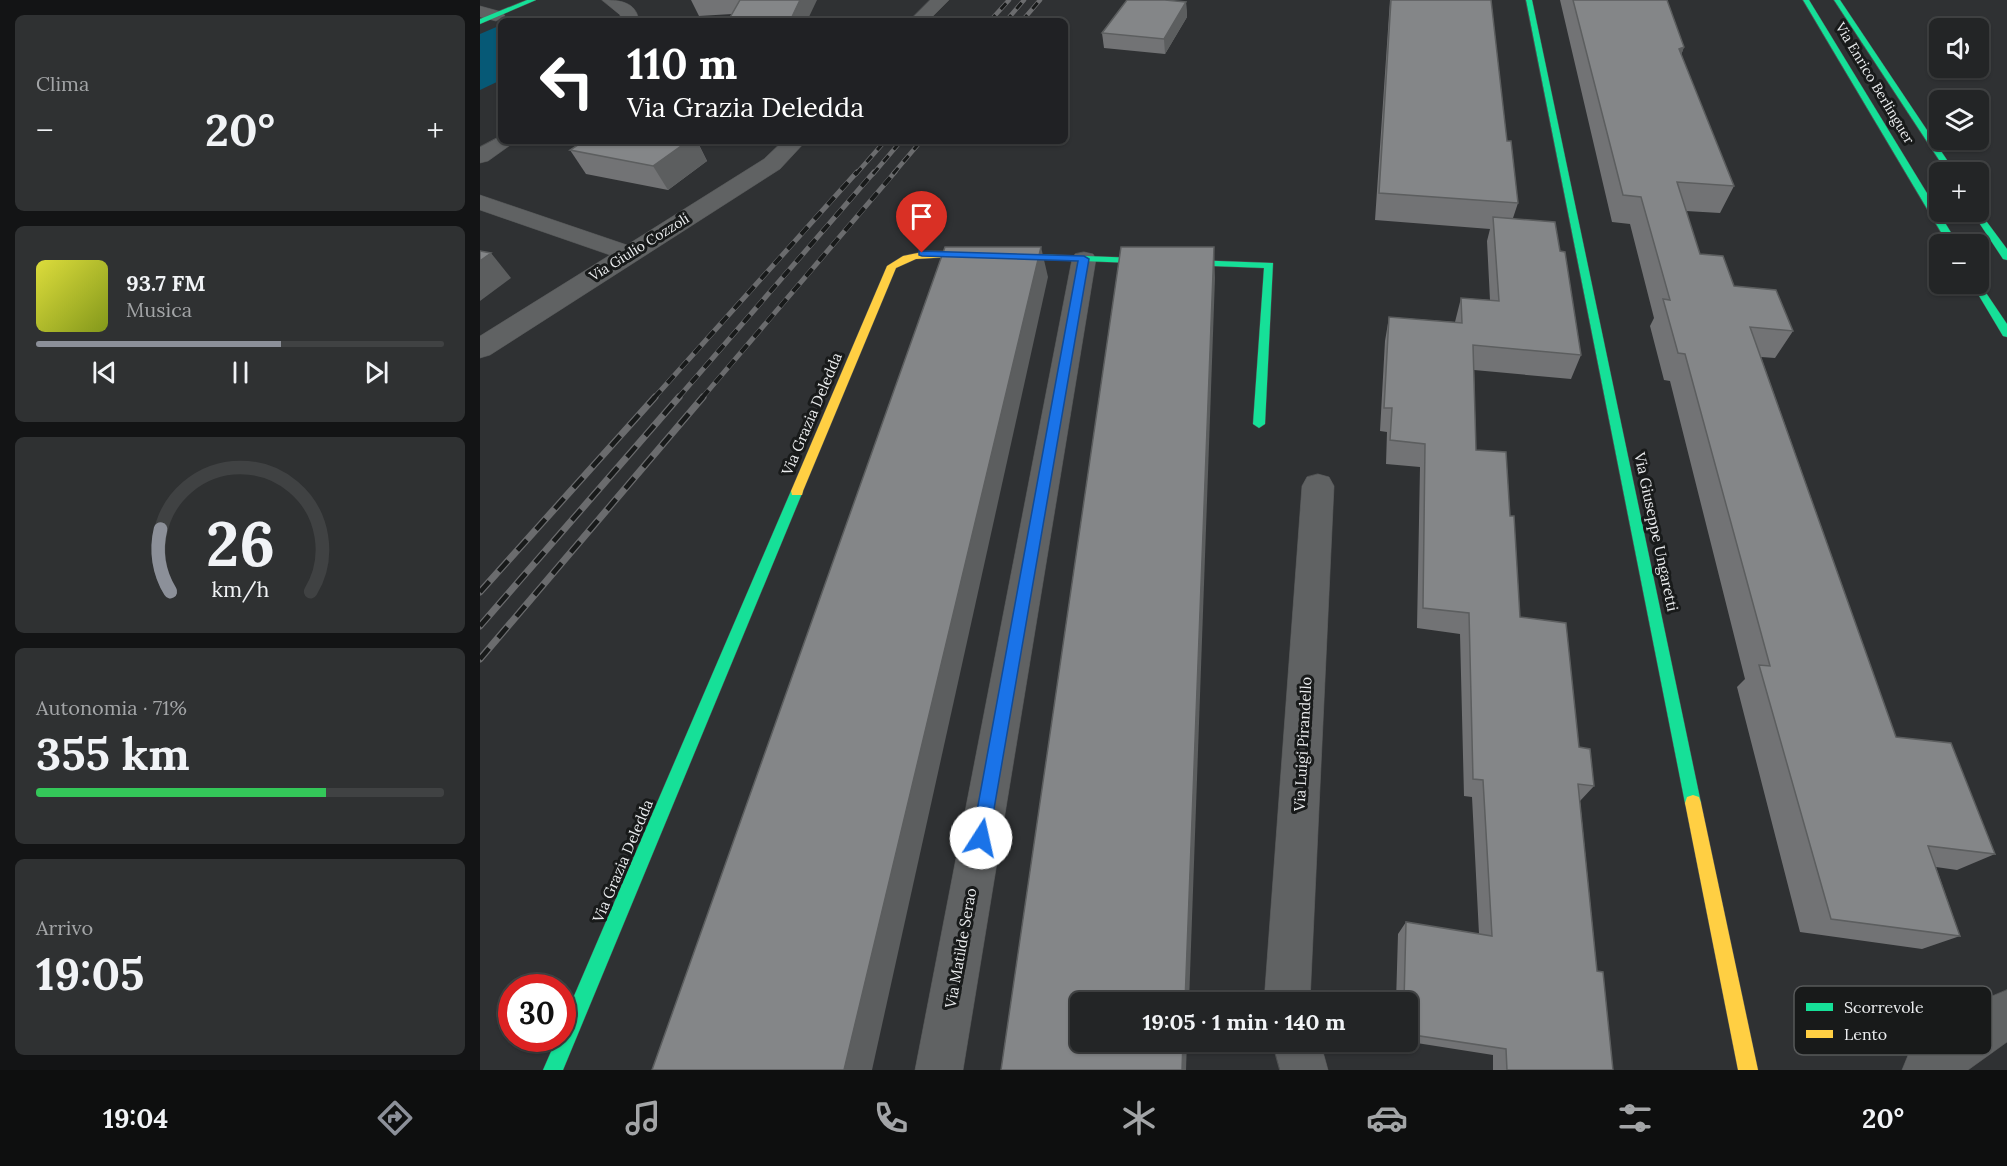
<!DOCTYPE html>
<html lang="it">
<meta charset="utf-8">
<style>
body{margin:0;font-family:Lora,serif;background:#2f3132;color:#f1f3f6;height:100vh;display:flex;flex-direction:column;font-size:22px;white-space:nowrap}
*{box-sizing:border-box;margin:0}
p{font-size:20px;color:#a3a5a7}
.icon{flex:none;width:33px;height:33px;fill:none;stroke:currentColor;stroke-width:2;stroke-linecap:round;stroke-linejoin:round}
.map{position:relative;flex:1;overflow:hidden}
.panel{display:flex;flex-direction:column;gap:15px;padding:15px;background:#131415;width:480px}
.panel>*{flex:none}
.guide{position:absolute;left:18px;top:18px;width:570px;height:126px;border-radius:9px;box-shadow:0 2px 4px #0004,0 0 0 2px #404243;background:#202124;color:#fff;overflow:hidden}
.controls{position:absolute;left:1449px;top:18px;display:grid;gap:12px}
.controls a{display:grid;place-items:center;width:60px;height:60px;border-radius:9px;background:#232526;box-shadow:0 2px 4px #0004,0 0 0 2px #404243;font-size:30px}
.speed{position:absolute;left:18px;top:974px;display:flex;gap:12px;font-size:30px;font-weight:700;text-align:center}
.speed>*{display:grid;place-content:center;width:78px;height:78px;border-radius:50%;background:#232526;box-shadow:0 2px 4px #0004,0 0 0 2px #404243;line-height:1}
.speed .limit{border:9px solid #d22;background:#fff;color:#111}
.pin{position:absolute;display:grid;place-items:center;width:51px;height:51px;color:#fff;margin:-62px -26px;border-radius:50% 50% 50% 0;rotate:-45deg;box-shadow:0 0 6px #0007}
.pin .icon{rotate:45deg}
.me{position:absolute;width:66px;margin:-33px;rotate:10deg;stroke-linejoin:round;filter:drop-shadow(0 0 4px #0008)}
.turn{display:flex;align-items:center;gap:21px;height:126px;padding:0 30px;font-size:27px}
.turn .icon{width:78px;height:78px;stroke-width:2.5}
.turn b{display:block;font-size:42px;line-height:51px}
.big{font-size:45px;font-weight:700;line-height:1.1}
.panel .card{flex:1;display:flex;flex-direction:column;justify-content:center;gap:9px;min-width:0;padding:0 21px;border-radius:9px;background:#2f3132}
.panel .dial{align-items:center;gap:0}
.dial svg{height:156px;overflow:visible;fill:none;stroke:#404243;stroke-width:7;stroke-linecap:round;text-anchor:middle}
.dial text{fill:#f1f3f6;stroke:none}
.song{display:flex;align-items:center;gap:18px}
.cover{width:72px;height:72px;border-radius:9px;background:linear-gradient(135deg,hsl(60 70% 55%),hsl(70 70% 35%))}
.played{height:6px;border-radius:3px;background:linear-gradient(90deg,#8c9099 60%,#404243 60%)}
.keys{display:flex;justify-content:space-around;direction:ltr}
.heat{display:flex;justify-content:space-between;align-items:center;font-size:33px;direction:ltr}
.charge{height:9px;border-radius:4px;background:linear-gradient(90deg,#34c759 71%,#404243 0)}
.trip{position:absolute;left:590px;top:992px;width:348px;height:60px;border-radius:9px;background:#232526;box-shadow:0 2px 4px #0004,0 0 0 2px #404243;font-weight:700;line-height:60px;text-align:center}
.tab-bar{display:flex;height:96px;justify-content:space-around;align-items:center;background:#0e0f0f;color:#a3a5a7}
.tab-bar .icon{width:42px;height:42px}
.tab-bar .active{color:#8c9099}
.tab-bar b{font-size:27px;color:#f1f3f6}
main{display:flex;flex:1;min-height:0}
.map>svg:first-child{display:block}
</style>
<main>
<section class="panel">
<div class="card"><p>Clima</p>
<div class="heat"><a>−</a><b class="big">20°</b><a>+</a></div>
</div>
<div class="card">
<div class="song"><i class="cover"></i><div><b>93.7 FM</b><p>Musica</p></div></div>
<div class="played"></div>
<div class="keys"><svg class="icon" aria-label="previous" viewBox="0 0 24 24"><path d="M18 5L8 12l10 7zM5 5v14"/></svg><svg class="icon" aria-label="pause" viewBox="0 0 24 24"><path d="M8 5v14M16 5v14"/></svg><svg class="icon" aria-label="next" viewBox="0 0 24 24"><path d="M6 5l10 7-10 7zM19 5v14"/></svg></div>
</div>
<div class="card dial"><svg viewBox="0 0 100 80">
<path d="M14 69A42 42 0 1 1 86 69"/>
<path d="M14 69A42 42 0 0 1 9 37" stroke="#8c9099"/>
<text x="50" y="56" font-size="32" font-weight="700">26</text>
<text x="50" y="72" font-size="11">km/h</text>
</svg></div>
<div class="card"><p>Autonomia · 71%</p><b class="big">355 km</b><div class="charge"></div></div>
<div class="card"><p>Arrivo</p><b class="big">19:05</b></div>
</section>
<div class="map">
<svg width="1527" height="1070" viewBox="0 0 1527 1070">
<rect width="100%" height="100%" fill="#2f3133"/>
<path fill="#065976" d="M 21,25 L 21,80 L 0,90 L 0,34 Z"/>
<g fill="none" stroke-linecap="round" stroke-linejoin="round">
<g stroke="#4e5051" stroke-width="1">
<g id="street">
<path d="M 122,0 C 139,0 156,1 159,21 L 141,21 L 140,15 Z"/>
<path d="M 450,0 L 469,0 L 448,21 L 429,21 Z"/>
<path d="M 0,6 L 22,12 L 25,16 L 16,21 L 0,17 Z"/>
<path d="M 21,136 L 21,141 L 36,141 L 8,161 L 0,163 L 0,147 Z"/>
<path d="M 303,141 L 326,141 L 300,169 L 10,355 L 0,358 L 0,336 L 130,255 L 0,210 L 0,195 L 147,245 L 284,159 Z"/>
<path d="M 604,252 L 613,254 L 616,259 L 483,1070 L 435,1070 L 592,259 L 595,254 Z"/>
<path d="M 838,474 L 849,477 L 854,486 L 830,1002 L 784,1002 L 822,486 L 827,477 Z"/>
<path d="M 1527,990 L 1527,1042 L 1488,1070 L 1422,1070 L 1429,1053 L 1510,997 Z"/>
<path d="M 792,1041 L 840,1041 L 848,1070 L 800,1070 Z"/>
</g>
</g>
<g stroke="#4e5051" stroke-width="1">
<g id="fast">
<path d="M 47,0 L 56,0 L 0,24 L 0,19 Z"/>
<path d="M 1046,0 L 1052,0 L 1221,803 L 1219,809 L 1213,811 L 1207,809 L 1205,803 Z"/>
<path d="M 1323,0 L 1329,0 L 1478,244 L 1468,244 Z"/>
<path d="M 1354,0 L 1360,0 L 1475,172 L 1467,172 Z"/>
<path d="M 1498,210 L 1527,249 L 1527,260 L 1523,259 L 1492,212 L 1498,212 Z"/>
<path d="M 471,251 L 793,263 L 785,424 L 779,428 L 773,424 L 784,268 L 467,256 L 466,254 Z"/>
<path d="M 1498,281 L 1527,324 L 1527,337 L 1523,336 L 1492,284 L 1498,284 Z"/>
<path d="M 317,486 L 323,491 L 83,1070 L 63,1070 L 77,1038 L 82,1038 L 82,1024 L 311,491 Z"/>
</g>
</g>
<g stroke="#4e5051" stroke-width="1">
<g id="slow">
<path d="M 447,251 L 471,251 L 476,254 L 471,257 L 436,259 L 416,268 L 323,491 L 322,495 L 312,495 L 311,491 L 407,266 L 423,256 Z"/>
<path d="M 1213,795 L 1219,797 L 1221,803 L 1278,1070 L 1258,1070 L 1205,803 L 1207,797 Z"/>
</g>
</g>
<use href="#street" fill="#606263" fill-rule="evenodd"/>
<use href="#fast" fill="#16e098" fill-rule="evenodd"/>
<use href="#slow" fill="#ffcf43" fill-rule="evenodd"/>
<g stroke="#6b6c6e" stroke-width="4.5">
<g id="rail-far2">
<path d="M 510,21 L 529,0"/>
<path d="M 526,21 L 544,0"/>
<path d="M 542,21 L 560,0"/>
<path d="M 376,174 L 405,141"/>
<path d="M 393,174 L 421,141"/>
<path d="M 413,174 L 441,141"/>
</g>
</g>
<g stroke="#6b6c6e" stroke-width="5">
<g id="rail-far1">
<path d="M 174,398 L 377,172"/>
<path d="M 198,398 L 394,172"/>
<path d="M 222,398 L 415,172"/>
</g>
</g>
<g stroke="#6b6c6e" stroke-width="7">
<g id="rail">
<path d="M 0,592 L 175,397"/>
<path d="M 0,626 L 199,397"/>
<path d="M 0,659 L 223,397"/>
</g>
</g>
<use href="#rail-far2" stroke="#181a1a" stroke-width="3" stroke-dasharray="8" stroke-linecap="butt"/>
<use href="#rail-far1" stroke="#181a1a" stroke-width="4" stroke-dasharray="10" stroke-linecap="butt"/>
<use href="#rail" stroke="#181a1a" stroke-width="4.5" stroke-dasharray="14" stroke-linecap="butt"/>
</g>
<g fill="#727375">
<path d="M 211,0 L 337,0 L 252,14 L 219,16 Z"/>
<path d="M 910,0 L 1011,0 L 1027,141 L 1038,203 L 1033,218 L 1080,251 L 1101,355 L 1091,379 L 994,370 L 996,450 L 1030,516 L 1040,617 L 1099,747 L 1114,786 L 1100,801 L 1117,971 L 1133,1070 L 1013,1070 L 1013,1055 L 924,1041 L 927,1041 L 927,1002 L 916,1002 L 918,934 L 926,922 L 999,934 L 992,797 L 984,796 L 980,634 L 937,628 L 940,467 L 906,464 L 907,432 L 900,431 L 905,341 L 909,317 L 975,322 L 981,298 L 1010,300 L 1007,241 L 1010,229 L 895,220 Z"/>
<path d="M 1080,0 L 1187,0 L 1204,47 L 1201,55 L 1254,186 L 1240,213 L 1206,211 L 1220,254 L 1254,286 L 1313,331 L 1295,358 L 1281,357 L 1416,737 L 1515,854 L 1477,870 L 1456,867 L 1480,936 L 1442,949 L 1320,932 L 1257,687 L 1265,679 L 1190,381 L 1184,380 L 1170,326 L 1174,318 L 1150,224 L 1132,222 Z"/>
<path d="M 706,2 L 707,17 L 685,54 L 624,48 L 622,33 Z"/>
<path d="M 104,141 L 217,141 L 227,161 L 188,190 L 106,174 L 90,150 Z"/>
</g>
<g fill="#5c5e5f">
<path d="M 320,0 L 337,0 L 327,21 L 310,21 Z"/>
<path d="M 706,2 L 707,17 L 685,54 L 684,39 Z"/>
<path d="M 1204,47 L 1195,72 L 1199,49 Z"/>
<path d="M 208,141 L 217,141 L 227,161 L 188,190 L 173,166 Z"/>
<path d="M 561,247 L 568,277 L 392,1070 L 364,1070 Z"/>
<path d="M 734,247 L 735,278 L 709,1002 L 705,1002 Z"/>
<path d="M 11,253 L 31,278 L 0,301 L 0,261 Z"/>
<path d="M 703,1041 L 707,1041 L 706,1070 L 702,1070 Z"/>
</g>
<g fill="#848688" stroke="#5c5e5f" stroke-width="1.5">
<path d="M 260,0 L 320,0 L 310,21 L 248,21 Z"/>
<path d="M 647,0 L 685,0 L 706,2 L 684,39 L 622,33 Z"/>
<path d="M 911,0 L 1011,0 L 1027,141 L 1031,141 L 1038,203 L 899,193 Z"/>
<path d="M 1093,0 L 1187,0 L 1204,47 L 1199,49 L 1254,186 L 1197,182 L 1220,254 L 1243,256 L 1254,286 L 1296,290 L 1313,331 L 1270,327 L 1416,737 L 1471,743 L 1515,854 L 1448,846 L 1480,936 L 1351,919 L 1279,665 L 1290,666 L 1205,354 L 1198,353 L 1183,299 L 1190,300 L 1161,197 L 1143,195 Z"/>
<path d="M 104,141 L 208,141 L 173,166 L 90,150 Z"/>
<path d="M 1013,217 L 1075,222 L 1080,251 L 1085,252 L 1101,355 L 993,345 L 996,450 L 1026,452 L 1030,516 L 1034,516 L 1040,617 L 1086,623 L 1099,747 L 1110,749 L 1114,786 L 1098,784 L 1117,971 L 1123,972 L 1133,1070 L 1027,1070 L 1026,1049 L 927,1034 L 927,1002 L 924,1002 L 926,922 L 1012,936 L 1003,780 L 993,779 L 989,613 L 943,608 L 945,444 L 910,440 L 912,408 L 904,408 L 909,317 L 982,323 L 981,298 L 1019,301 Z"/>
<path d="M 465,247 L 561,247 L 364,1070 L 172,1070 Z"/>
<path d="M 641,247 L 734,247 L 705,1002 L 600,1002 L 600,1041 L 703,1041 L 702,1070 L 521,1070 Z"/>
<path d="M 0,251 L 11,253 L 0,261 Z"/>
</g>
<path fill="#1a73e8" stroke="#114b97" stroke-width="1.5" d="M 439,251 L 604,256 L 609,259 L 509,838 L 507,844 L 501,847 L 494,844 L 492,838 L 598,261 L 442,256 L 439,255 Z"/>
<g text-anchor="middle" stroke-width="6" stroke-linejoin="round" paint-order="stroke">
<g font-size="14" fill="#ebedef" stroke="#181a1a">
<text transform="translate(1395 83) rotate(59)" y="5">Via Enrico Berlinguer</text>
<text transform="translate(159 247) rotate(-32)" y="5">Via Giulio Cozzoli</text>
</g>
<g font-size="15" fill="#ebedef" stroke="#181a1a">
<text transform="translate(332 414) rotate(-67)" y="5">Via Grazia Deledda</text>
<text transform="translate(1176 532) rotate(78)" y="5">Via Giuseppe Ungaretti</text>
<text transform="translate(823 744) rotate(-87)" y="5">Via Luigi Pirandello</text>
<text transform="translate(143 861) rotate(-67)" y="5">Via Grazia Deledda</text>
<text transform="translate(481 948) rotate(-80)" y="5">Via Matilde Serao</text>
</g>
</g>
<rect x="1314" y="986" width="198" height="69" rx="9" fill="#181a1a" stroke="#57595a" stroke-width="1.5"/>
<rect x="1326" y="1003" width="27" height="8" fill="#16e098"/>
<rect x="1326" y="1030" width="27" height="8" fill="#ffcf43"/>
<g font-size="16" fill="#ebedef">
<text x="1364" y="1013">Scorrevole</text>
<text x="1364" y="1040">Lento</text>
</g>
</svg>
<div class="controls">
<a><svg class="icon" aria-label="sound" viewBox="0 0 24 24"><path d="M4 9h4l5-4v14l-5-4H4zM17 9q2 3 0 6"/></svg></a>
<a><svg class="icon" aria-label="layers" viewBox="0 0 24 24"><path d="M12 4l9 5-9 5-9-5zM3 14l9 5 9-5"/></svg></a>
<a>+</a>
<a>−</a>
</div>
<div class="speed"><div class="limit">30</div></div>
<div class="pin" style="left:442px;top:253px;background:#d93025"><svg class="icon" aria-label="arrive" viewBox="0 0 24 24"><path d="M6 21V4h12l-3 4 3 4H6"/></svg></div>
<svg class="me" style="left:501px;top:838px" viewBox="-20 -20 40 40"><circle r="19" fill="#fff"/><path d="M0-13L10 11 0 6-10 11z" fill="#1a73e8"/></svg>
<div class="trip">19:05 · 1 min · 140 m</div>
<div class="guide">
<div class="turn"><svg class="icon" aria-label="left" viewBox="0 0 24 24"><path d="M17 20v-9H6M10 6l-5 5 5 5"/></svg><div><b>110 m</b>Via Grazia Deledda</div></div>
</div>
</div>
</main>
<nav class="tab-bar">
<b>19:04</b>
<svg class="icon active" aria-label="directions" viewBox="0 0 24 24"><path d="M12 3l9 9-9 9-9-9zM9 14v-3h6M13 9l2 2-2 2"/></svg>
<svg class="icon" aria-label="music" viewBox="0 0 24 24"><path d="M9 18V5l10-2v13"/><circle cx="6" cy="18" r="3"/><circle cx="16" cy="16" r="3"/></svg>
<svg class="icon" aria-label="phone" viewBox="0 0 24 24"><path d="M5 4h4l2 5-3 2q2 4 5 5l2-3 5 2v4C11 20 4 13 5 4z"/></svg>
<svg class="icon" aria-label="climate" viewBox="0 0 24 24"><path d="M12 3v18M4 7l16 10M4 17L20 7"/></svg>
<svg class="icon" aria-label="car" viewBox="0 0 24 24"><path d="M5 17H2v-5l4-1 3-4h7l3 4 3 1v5h-3M9 17h6M6 11h13"/><circle cx="7" cy="17" r="2"/><circle cx="17" cy="17" r="2"/></svg>
<svg class="icon" aria-label="filters" viewBox="0 0 24 24"><path d="M4 7h16M4 17h16"/><circle cx="9" cy="7" r="2"/><circle cx="15" cy="17" r="2"/></svg>
<b>20°</b>
</nav>
